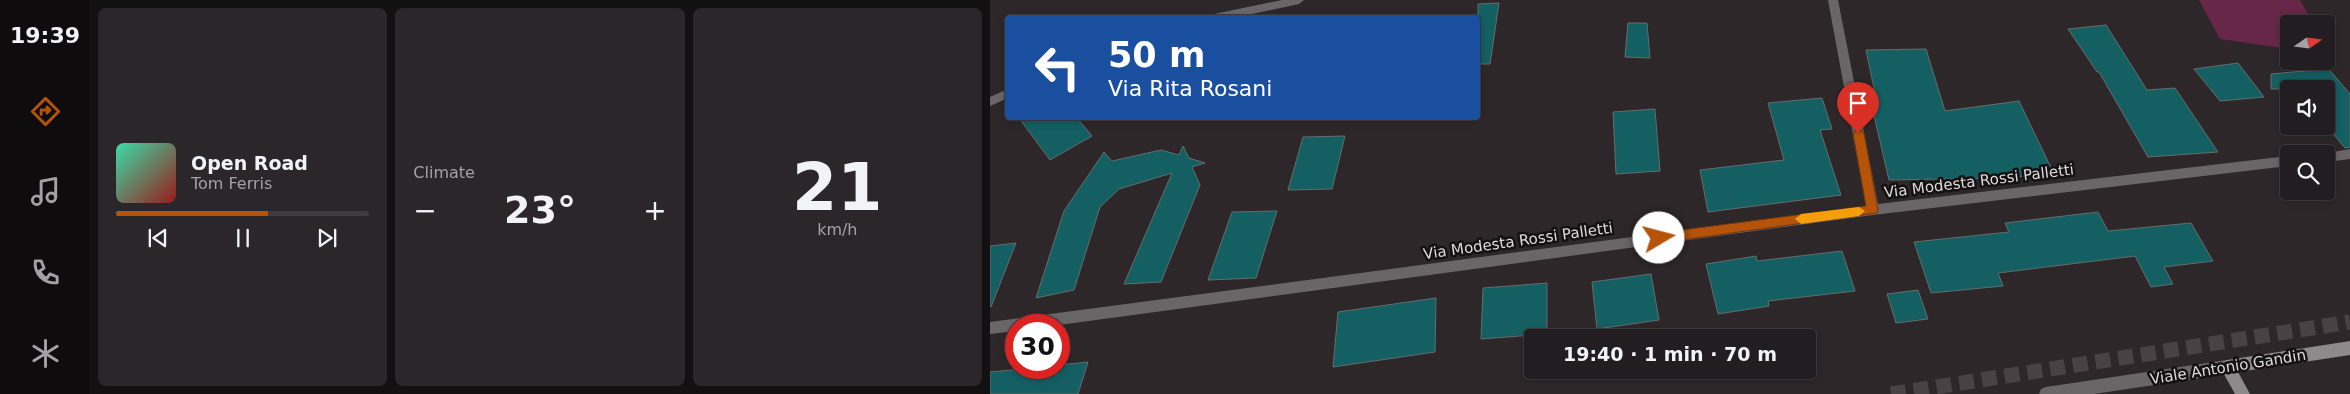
<!DOCTYPE html>
<meta charset="utf-8">
<style>
body{margin:0;font-family:"DejaVu Sans",sans-serif;background:#2a2629;color:#f1f3f6;height:100vh;display:flex;flex-direction:column;font-size:19px;white-space:nowrap}
*{box-sizing:border-box;margin:0}
p{font-size:16px;color:#a2a2a5}
.icon{flex:none;width:28px;height:28px;fill:none;stroke:currentColor;stroke-width:2;stroke-linecap:round;stroke-linejoin:round}
.map{position:relative;flex:1;overflow:hidden}
.sheet{display:flex;flex-direction:column;gap:8px;padding:8px;background:#131012;width:900px}
.sheet>*{flex:none}
.guide{position:absolute;left:15px;top:15px;width:475px;height:105px;border-radius:5px;box-shadow:0 2px 8px #0003,0 0 0 1px #3f3b3e;background:#1a4fa0;color:#fff;overflow:hidden}
.needle{width:32px;rotate:76deg}
.fabs{position:absolute;left:1290px;top:15px;display:grid;gap:10px}
.fabs a{display:grid;place-items:center;width:55px;height:55px;border-radius:5px;background:#221d20;box-shadow:0 2px 8px #0003,0 0 0 1px #3f3b3e;font-size:25px}
.speed{position:absolute;left:15px;top:314px;display:flex;gap:10px;font-size:25px;font-weight:700;text-align:center}
.speed>*{display:grid;place-content:center;width:65px;height:65px;border-radius:50%;background:#221d20;box-shadow:0 2px 8px #0003,0 0 0 1px #3f3b3e;line-height:1}
.speed .limit{border:8px solid #d22;background:#fff;color:#111}
.pin{position:absolute;display:grid;place-items:center;width:42px;height:42px;color:#fff;margin:-51px -21px;border-radius:50% 50% 50% 0;rotate:-45deg;box-shadow:0 0 5px #0007}
.pin .icon{rotate:45deg}
.me{position:absolute;width:55px;margin:-28px;rotate:82deg;stroke-linejoin:round;filter:drop-shadow(0 0 4px #0008)}
.turn{display:flex;align-items:center;gap:18px;height:105px;padding:0 20px;font-size:22px}
.turn .icon{width:65px;height:65px;stroke-width:2.5}
.turn b{display:block;font-size:35px;line-height:42px}
.big{font-size:38px;font-weight:800;line-height:1.1}
.sheet .tile{flex:1;display:flex;flex-direction:column;justify-content:center;gap:8px;min-width:0;padding:0 18px;border-radius:8px;background:#2a2629}
.sheet .dial{align-items:center;gap:0}
.dial b{font-size:65px;line-height:1}
.song{display:flex;align-items:center;gap:15px}
.cover{width:60px;height:60px;border-radius:8px;background:linear-gradient(135deg,hsl(160 70% 55%),hsl(0 70% 35%))}
.played{height:5px;border-radius:2px;background:linear-gradient(90deg,#b45309 60%,#3f3b3e 60%)}
.keys{display:flex;justify-content:space-around;direction:ltr}
.heat{display:flex;justify-content:space-between;align-items:center;font-size:28px;direction:ltr}
.sheet .tiles{flex:1;display:grid;gap:8px;grid-template-columns:repeat(3,1fr)}
.trip{position:absolute;left:534px;top:329px;width:292px;height:50px;border-radius:5px;background:#221d20;box-shadow:0 2px 8px #0003,0 0 0 1px #3f3b3e;font-weight:800;line-height:50px;text-align:center}
main{display:flex;flex:1;min-height:0}
.menu{display:flex;flex-direction:column;width:90px;justify-content:space-around;align-items:center;background:#0e0c0d;color:#a2a2a5}
.menu .icon{width:35px;height:35px}
.menu .on{color:#b45309}
.menu b{font-size:22px;color:#f1f3f6}
.map>svg:first-child{display:block}
</style>
<main>
<nav class="menu">
<b>19:39</b>
<svg class="icon on" aria-label="directions" viewBox="0 0 24 24"><path d="M12 3l9 9-9 9-9-9zM9 14v-3h6M13 9l2 2-2 2"/></svg>
<svg class="icon" aria-label="music" viewBox="0 0 24 24"><path d="M9 18V5l10-2v13"/><circle cx="6" cy="18" r="3"/><circle cx="16" cy="16" r="3"/></svg>
<svg class="icon" aria-label="phone" viewBox="0 0 24 24"><path d="M5 4h4l2 5-3 2q2 4 5 5l2-3 5 2v4C11 20 4 13 5 4z"/></svg>
<svg class="icon" aria-label="climate" viewBox="0 0 24 24"><path d="M12 3v18M4 7l16 10M4 17L20 7"/></svg>
</nav>
<section class="sheet">
<div class="tiles">
<div class="tile">
<div class="song"><i class="cover"></i><div><b>Open Road</b><p>Tom Ferris</p></div></div>
<div class="played"></div>
<div class="keys"><svg class="icon" aria-label="previous" viewBox="0 0 24 24"><path d="M18 5L8 12l10 7zM5 5v14"/></svg><svg class="icon" aria-label="pause" viewBox="0 0 24 24"><path d="M8 5v14M16 5v14"/></svg><svg class="icon" aria-label="next" viewBox="0 0 24 24"><path d="M6 5l10 7-10 7zM19 5v14"/></svg></div>
</div>
<div class="tile"><p>Climate</p>
<div class="heat"><a>−</a><b class="big">23°</b><a>+</a></div>
</div>
<div class="tile dial"><b>21</b><p>km/h</p></div>
</div>
</section>
<div class="map">
<svg width="1360" height="394" viewBox="0 0 1360 394">
<rect width="100%" height="100%" fill="#2e272a"/>
<path fill="#672748" d="M 1209,0 L 1310,0 L 1324,24 L 1299,24 L 1299,49 L 1230,39 Z"/>
<g fill="#145f62" stroke="#646d6d">
<path d="M 509,3 L 500,64 L 488,64 L 488,4 Z"/>
<path d="M 638,23 L 657,23 L 660,58 L 635,57 Z"/>
<path d="M 1116,25 L 1157,90 L 1185,88 L 1228,152 L 1158,157 L 1109,72 L 1107,72 L 1078,29 Z"/>
<path d="M 936,49 L 955,111 L 1029,101 L 1064,174 L 1008,178 L 899,180 L 882,107 L 888,107 L 876,50 Z"/>
<path d="M 1248,63 L 1274,97 L 1230,101 L 1204,69 Z"/>
<path d="M 1336,66 L 1360,94 L 1360,147 L 1355,148 L 1336,125 L 1336,89 L 1281,89 L 1281,74 L 1336,69 Z"/>
<path d="M 832,98 L 842,129 L 830,130 L 851,195 L 718,212 L 710,170 L 794,160 L 778,103 Z"/>
<path d="M 665,109 L 670,171 L 626,174 L 623,112 Z"/>
<path d="M 29,118 L 87,118 L 102,136 L 60,160 Z"/>
<path d="M 355,136 L 342,189 L 298,190 L 313,137 Z"/>
<path d="M 193,146 L 199,158 L 215,163 L 202,167 L 210,185 L 171,282 L 134,284 L 182,173 L 129,189 L 110,207 L 84,290 L 46,298 L 74,211 L 114,152 L 122,161 L 171,150 L 189,155 Z"/>
<path d="M 287,211 L 266,278 L 218,280 L 242,212 Z"/>
<path d="M 1108,212 L 1118,231 L 1201,223 L 1223,261 L 1174,267 L 1183,284 L 1161,287 L 1145,256 L 1008,273 L 1013,286 L 941,293 L 924,242 L 1019,232 L 1015,223 Z"/>
<path d="M 26,243 L 1,307 L 0,306 L 0,246 Z"/>
<path d="M 852,251 L 865,291 L 778,301 L 779,306 L 728,314 L 716,264 L 766,256 L 767,261 Z"/>
<path d="M 661,274 L 669,320 L 607,329 L 602,282 Z"/>
<path d="M 557,283 L 557,334 L 491,339 L 493,288 Z"/>
<path d="M 928,290 L 938,319 L 906,323 L 897,294 Z"/>
<path d="M 446,298 L 445,352 L 343,367 L 348,312 Z"/>
<path d="M 98,362 L 88,394 L 0,394 L 0,372 L 43,368 L 69,368 L 69,365 Z"/>
</g>
<g fill="none" stroke-linecap="round" stroke-linejoin="round">
<path stroke="#494245" stroke-width="15" stroke-dasharray="15 8" stroke-linecap="butt" d="M 901,394 L 1360,322"/>
<g fill="#6a6668" fill-rule="evenodd">
<path d="M 292,0 L 314,0 L 309,4 L 243,18 L 219,18 L 224,14 Z"/>
<path d="M 838,0 L 848,0 L 888,204 L 1299,156 L 1299,166 L 883,215 L 69,325 L 26,325 L 26,331 L 0,334 L 0,322 L 876,206 Z"/>
<path d="M 18,89 L 18,98 L 0,106 L 0,97 Z"/>
<path d="M 1360,149 L 1360,159 L 1336,162 L 1336,154 L 1332,154 Z"/>
<path d="M 1237,360 L 1242,362 L 1244,367 L 1242,372 L 1237,374 L 1104,394 L 1049,394 L 1051,389 L 1056,387 Z"/>
</g>
<path fill="#8e898b" fill-rule="evenodd" d="M 1360,341 L 1360,355 L 1248,372 L 1260,394 L 1245,394 L 1230,367 L 1232,362 L 1237,360 Z"/>
</g>
<path fill="#b45309" stroke="#753606" d="M 868,129 L 874,133 L 888,210 L 887,213 L 669,243 L 665,242 L 663,238 L 665,235 L 669,233 L 876,206 L 863,133 Z"/>
<path fill="#f59e0b" d="M 869,207 L 875,211 L 869,216 L 811,224 L 805,219 L 811,214 Z"/>
<g text-anchor="middle" stroke-width="5" stroke-linejoin="round" paint-order="stroke">
<g font-size="15" fill="#dfdbdd" stroke="#141112">
<text transform="translate(989 181) rotate(-7)" y="5">Via Modesta Rossi Palletti</text>
<text transform="translate(528 241) rotate(-8)" y="5">Via Modesta Rossi Palletti</text>
<text transform="translate(1238 367) rotate(-9)" y="5">Viale Antonio Gandin</text>
</g>
</g>
</svg>
<div class="fabs">
<a><svg class="needle" viewBox="-14 -14 28 28"><path d="M0-13l5 13h-10z" fill="#e53935"/><path d="M0 13l5-13h-10z" fill="#a2a2a5"/></svg></a>
<a><svg class="icon" aria-label="sound" viewBox="0 0 24 24"><path d="M4 9h4l5-4v14l-5-4H4zM17 9q2 3 0 6"/></svg></a>
<a><svg class="icon" aria-label="search" viewBox="0 0 24 24"><circle cx="10" cy="10" r="6"/><path d="M15 15l6 6"/></svg></a>
</div>
<div class="speed"><div class="limit">30</div></div>
<div class="pin" style="left:868px;top:133px;background:#d93025"><svg class="icon" aria-label="arrive" viewBox="0 0 24 24"><path d="M6 21V4h12l-3 4 3 4H6"/></svg></div>
<svg class="me" style="left:669px;top:238px" viewBox="-20 -20 40 40"><circle r="19" fill="#fff"/><path d="M0-13L10 11 0 6-10 11z" fill="#b45309"/></svg>
<div class="trip">19:40 · 1 min · 70 m</div>
<div class="guide">
<div class="turn"><svg class="icon" aria-label="left" viewBox="0 0 24 24"><path d="M17 20v-9H6M10 6l-5 5 5 5"/></svg><div><b>50 m</b>Via Rita Rosani</div></div>
</div>
</div>
</main>
